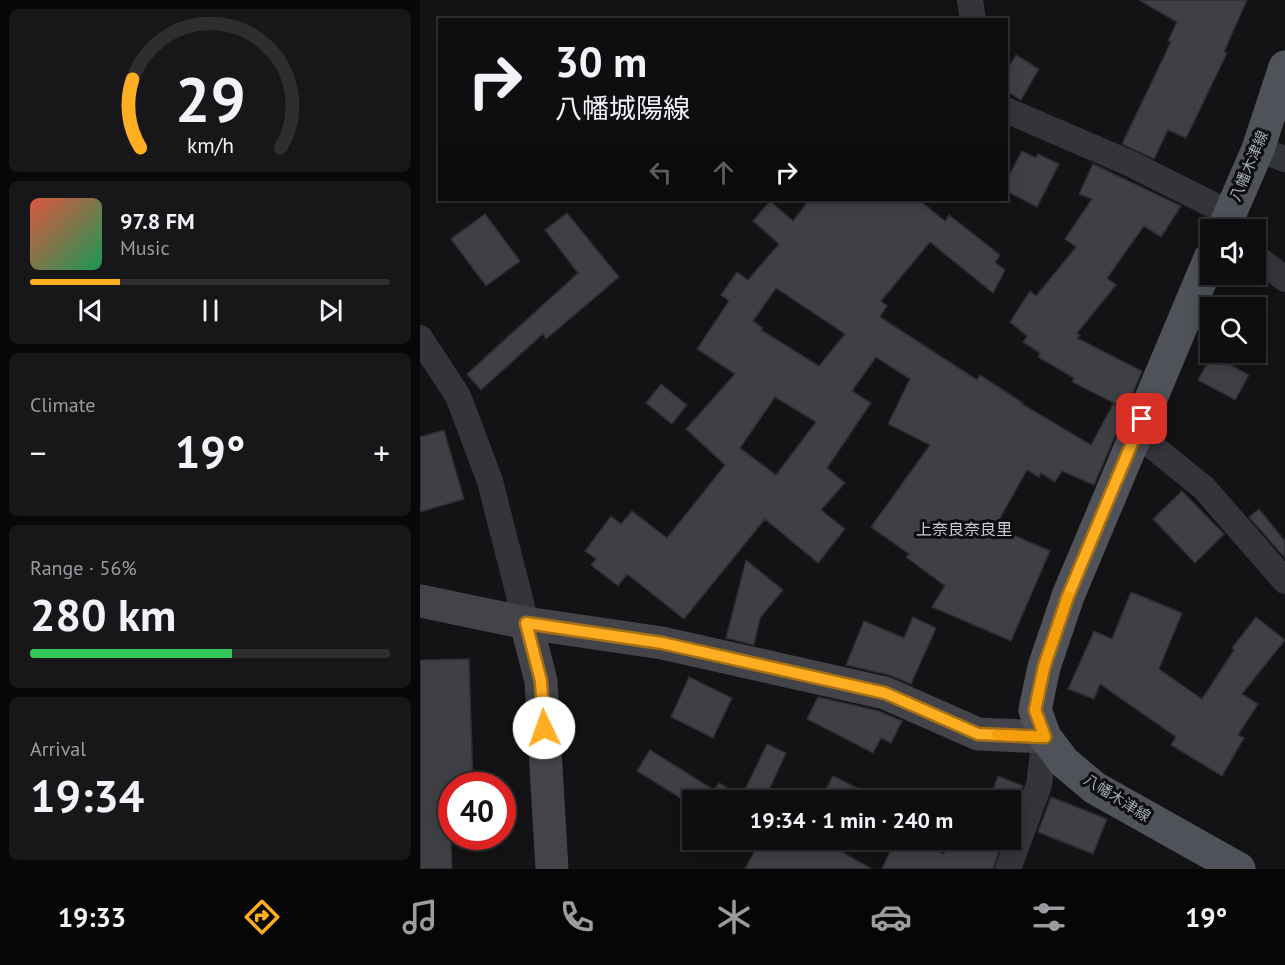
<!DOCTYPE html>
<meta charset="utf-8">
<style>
body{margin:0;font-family:"PT Sans","Noto Sans JP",sans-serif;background:#171719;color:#f1f3f6;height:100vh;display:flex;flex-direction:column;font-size:22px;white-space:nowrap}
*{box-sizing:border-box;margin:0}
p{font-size:20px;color:#9b9c9f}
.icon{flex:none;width:33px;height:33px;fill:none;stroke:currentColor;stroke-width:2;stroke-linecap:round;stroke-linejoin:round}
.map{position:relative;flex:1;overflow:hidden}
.panel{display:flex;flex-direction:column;gap:9px;padding:9px;background:#080809;width:420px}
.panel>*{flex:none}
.hud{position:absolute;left:18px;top:18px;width:570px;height:183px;border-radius:0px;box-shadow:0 3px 15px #0003,0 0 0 2px #2e2e30;background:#0e0e10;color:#f1f3f6;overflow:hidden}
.fabs{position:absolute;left:780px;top:219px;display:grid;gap:12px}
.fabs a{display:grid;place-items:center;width:66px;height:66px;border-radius:0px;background:#0e0e10;box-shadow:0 3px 15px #0003,0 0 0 2px #2e2e30;font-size:30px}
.speed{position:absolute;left:18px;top:772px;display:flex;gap:12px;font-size:30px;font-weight:700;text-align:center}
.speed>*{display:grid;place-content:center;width:78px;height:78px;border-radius:50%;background:#0e0e10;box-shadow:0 3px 15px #0003,0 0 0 2px #2e2e30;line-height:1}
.speed .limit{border:9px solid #d22;background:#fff;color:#111}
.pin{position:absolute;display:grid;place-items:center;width:51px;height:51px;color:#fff;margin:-26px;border-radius:12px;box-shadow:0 3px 9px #0006}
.me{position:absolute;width:66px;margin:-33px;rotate:357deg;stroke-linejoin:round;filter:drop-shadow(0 0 4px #0008)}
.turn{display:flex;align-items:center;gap:21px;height:126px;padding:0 18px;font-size:27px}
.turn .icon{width:78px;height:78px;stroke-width:2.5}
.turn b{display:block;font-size:42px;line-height:51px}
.lanes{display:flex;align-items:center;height:57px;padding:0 18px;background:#0003;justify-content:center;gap:30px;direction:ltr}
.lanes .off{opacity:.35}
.big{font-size:45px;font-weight:600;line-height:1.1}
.panel .card{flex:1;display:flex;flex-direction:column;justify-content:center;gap:9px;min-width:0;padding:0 21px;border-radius:9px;background:#171719}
.panel .dial{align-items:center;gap:0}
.dial svg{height:156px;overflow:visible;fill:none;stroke:#2e2e30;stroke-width:7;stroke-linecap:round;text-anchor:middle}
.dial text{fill:#f1f3f6;stroke:none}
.song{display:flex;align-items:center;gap:18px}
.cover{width:72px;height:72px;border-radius:9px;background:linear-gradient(135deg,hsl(10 70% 55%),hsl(150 70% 35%))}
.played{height:6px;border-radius:3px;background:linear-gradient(90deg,#ffad21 25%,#2e2e30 25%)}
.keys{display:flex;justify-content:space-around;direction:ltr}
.heat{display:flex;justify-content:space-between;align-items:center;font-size:33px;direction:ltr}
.charge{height:9px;border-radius:4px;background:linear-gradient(90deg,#34c759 56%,#2e2e30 0)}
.trip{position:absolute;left:262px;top:790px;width:339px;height:60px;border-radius:0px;background:#0e0e10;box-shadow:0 3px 15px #0003,0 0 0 2px #2e2e30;font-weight:600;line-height:60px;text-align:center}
.dock{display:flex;height:96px;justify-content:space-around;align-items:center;background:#060606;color:#9b9c9f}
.dock .icon{width:42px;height:42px}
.dock .selected{color:#ffad21}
.dock b{font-size:27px;color:#f1f3f6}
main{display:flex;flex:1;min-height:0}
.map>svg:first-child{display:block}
</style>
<main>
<section class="panel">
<div class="card dial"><svg viewBox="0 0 100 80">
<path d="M14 69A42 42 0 1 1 86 69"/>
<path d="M14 69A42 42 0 0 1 10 34" stroke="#ffad21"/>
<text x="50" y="56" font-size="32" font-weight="700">29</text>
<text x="50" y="72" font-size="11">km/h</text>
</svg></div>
<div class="card">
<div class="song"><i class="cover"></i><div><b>97.8 FM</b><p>Music</p></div></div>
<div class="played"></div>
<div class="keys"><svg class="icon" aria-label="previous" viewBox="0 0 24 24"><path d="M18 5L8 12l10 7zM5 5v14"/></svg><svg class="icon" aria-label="pause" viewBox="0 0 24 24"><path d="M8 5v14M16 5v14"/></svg><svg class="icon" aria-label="next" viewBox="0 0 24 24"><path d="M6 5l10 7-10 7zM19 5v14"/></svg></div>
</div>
<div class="card"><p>Climate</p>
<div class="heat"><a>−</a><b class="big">19°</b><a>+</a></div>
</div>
<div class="card"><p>Range · 56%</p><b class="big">280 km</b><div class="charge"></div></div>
<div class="card"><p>Arrival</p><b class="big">19:34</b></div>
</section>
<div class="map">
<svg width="865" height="869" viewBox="0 0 865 869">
<rect width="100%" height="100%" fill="#131315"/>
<g fill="#3f4045" stroke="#2d2d31" stroke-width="1.5" fill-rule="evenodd">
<path d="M 719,0 L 827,0 L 804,52 L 807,53 L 766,138 L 748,130 L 734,159 L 702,144 L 751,42 L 748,41 L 757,22 Z"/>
<path d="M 596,55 L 619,69 L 601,100 L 586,91 L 586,71 Z"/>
<path d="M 602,151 L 616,158 L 618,154 L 639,164 L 617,207 L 586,191 L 586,181 Z"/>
<path d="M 673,164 L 761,206 L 741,237 L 724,226 L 687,278 L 696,285 L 657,333 L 660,335 L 657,338 L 722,371 L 706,409 L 652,382 L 654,378 L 618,357 L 620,353 L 603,342 L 607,336 L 590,322 L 610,291 L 616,296 L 656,247 L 645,239 L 672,199 L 659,194 Z"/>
<path d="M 389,200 L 499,200 L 525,221 L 529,215 L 580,255 L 575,262 L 585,270 L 573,293 L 510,242 L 461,301 L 467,306 L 460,317 L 557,380 L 560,375 L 603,403 L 602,404 L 671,445 L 693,404 L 706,411 L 674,485 L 642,471 L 635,482 L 621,473 L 619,477 L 607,470 L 575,527 L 630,551 L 591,641 L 512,607 L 525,586 L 486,557 L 489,554 L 451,527 L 510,445 L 468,424 L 490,379 L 456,357 L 432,391 L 451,403 L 407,468 L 425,483 L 401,510 L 425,529 L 398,563 L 345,519 L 264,619 L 207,574 L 198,586 L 171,565 L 176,559 L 165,551 L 191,516 L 201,524 L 212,511 L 247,538 L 305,465 L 266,429 L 315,374 L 277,349 L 309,301 L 301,295 L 317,272 L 328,280 L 359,244 L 333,221 L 350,201 L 373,221 ZM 356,288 L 425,334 L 399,366 L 341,330 L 343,328 L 333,321 ZM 355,397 L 396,422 L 356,475 L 320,448 Z"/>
<path d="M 147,213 L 199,277 L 126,339 L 123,334 L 61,390 L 47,374 L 158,273 L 125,230 Z"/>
<path d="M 65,214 L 100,261 L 66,286 L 31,239 Z"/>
<path d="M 792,355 L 829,375 L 815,400 L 778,380 Z"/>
<path d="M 241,384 L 267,405 L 252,424 L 226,403 Z"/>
<path d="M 24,430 L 44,499 L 0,512 L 0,437 Z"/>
<path d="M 762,491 L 804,534 L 775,563 L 733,519 Z"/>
<path d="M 839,509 L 865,541 L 865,558 L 829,517 Z"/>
<path d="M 326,560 L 363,590 L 340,618 L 334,645 L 306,638 Z"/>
<path d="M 711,592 L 762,613 L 739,669 L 782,699 L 814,650 L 812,648 L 836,617 L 865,640 L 822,694 L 838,704 L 818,735 L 824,738 L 802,776 L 751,745 L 756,737 L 680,684 L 674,699 L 648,689 L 674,631 L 692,639 Z"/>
<path d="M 493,617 L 516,628 L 491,684 L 469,675 L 426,665 L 444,621 L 484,638 Z"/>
<path d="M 49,659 L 53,782 L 29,783 L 32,869 L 0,869 L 0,660 Z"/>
<path d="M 269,677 L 312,698 L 293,738 L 251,717 Z"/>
<path d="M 398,697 L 459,711 L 482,721 L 471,743 L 461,738 L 453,753 L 387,719 Z"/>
<path d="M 347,744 L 366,753 L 344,801 L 273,801 L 273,806 L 217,771 L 230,750 L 294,790 L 299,783 L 322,796 Z"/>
<path d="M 413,776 L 463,801 L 400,801 Z"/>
<path d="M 578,776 L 603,786 L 591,818 L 591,801 L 569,801 Z"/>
<path d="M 631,797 L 687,819 L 673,854 L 618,832 Z"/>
<path d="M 327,840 L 401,840 L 452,869 L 325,869 L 337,846 Z"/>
<path d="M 475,840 L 494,840 L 524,854 L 531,840 L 550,840 L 556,843 L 557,840 L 583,840 L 573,869 L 462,869 Z"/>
</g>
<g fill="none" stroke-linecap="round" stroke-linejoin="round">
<g stroke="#34353a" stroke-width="26">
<path d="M 550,0 L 553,20"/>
<path d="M 586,110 L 709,163 L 809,213"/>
<path d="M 838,149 L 865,159"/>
<path d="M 836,257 L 865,279"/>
<path d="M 0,338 L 38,396 L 70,481 L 106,623"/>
<path d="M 717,434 L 784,488 L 865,581"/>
<path d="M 588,869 L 619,785 L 625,737"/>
</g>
<g stroke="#42444a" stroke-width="33">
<path d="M 0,601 L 106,623 L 242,643 L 465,693 L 558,734 L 625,737"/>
<path d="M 106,623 L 121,681 L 132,869"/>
</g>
<g stroke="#50525a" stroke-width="33">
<path d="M 803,230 L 838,149 L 865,67"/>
<path d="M 790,258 L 648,596 L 624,667 L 615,710 L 625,737 L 644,762 L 675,788 L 819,869"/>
</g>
</g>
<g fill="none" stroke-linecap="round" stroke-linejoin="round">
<g stroke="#a67015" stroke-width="15">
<path id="route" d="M 124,728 L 121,681 L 106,623 L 242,643 L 465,693 L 558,734 L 625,737 L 615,710 L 624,667 L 648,596 L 722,419"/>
</g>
<use href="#route" stroke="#ffad21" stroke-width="10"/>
<path stroke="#f59e0b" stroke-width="10" d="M 577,735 L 625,737 L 615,710 L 624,667 L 648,596"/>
</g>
<g text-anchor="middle" stroke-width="6" stroke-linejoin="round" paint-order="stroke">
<g font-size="15" fill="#a3aab7" stroke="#0e0e10">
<text transform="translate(829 166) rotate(-67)" y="5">八幡木津線</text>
<text transform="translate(697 798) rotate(32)" y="5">八幡木津線</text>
</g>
<g font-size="16" fill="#c5c9d2" stroke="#0e0e10">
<text x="544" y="535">上奈良奈良里</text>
</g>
</g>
</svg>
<div class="fabs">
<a><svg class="icon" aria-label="sound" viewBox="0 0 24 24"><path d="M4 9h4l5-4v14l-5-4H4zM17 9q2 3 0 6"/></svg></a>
<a><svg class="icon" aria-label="search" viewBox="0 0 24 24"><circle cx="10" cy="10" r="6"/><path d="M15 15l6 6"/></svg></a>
</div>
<div class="speed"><div class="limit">40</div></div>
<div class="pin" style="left:722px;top:419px;background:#d93025"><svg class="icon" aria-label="arrive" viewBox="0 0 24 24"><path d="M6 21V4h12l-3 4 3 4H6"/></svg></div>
<svg class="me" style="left:124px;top:728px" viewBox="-20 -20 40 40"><circle r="19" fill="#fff"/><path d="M0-13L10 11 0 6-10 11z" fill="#ffad21"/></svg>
<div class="trip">19:34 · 1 min · 240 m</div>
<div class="hud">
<div class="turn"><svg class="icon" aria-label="right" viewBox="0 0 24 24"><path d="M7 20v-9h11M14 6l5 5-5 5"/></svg><div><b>30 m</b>八幡城陽線</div></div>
<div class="lanes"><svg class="icon off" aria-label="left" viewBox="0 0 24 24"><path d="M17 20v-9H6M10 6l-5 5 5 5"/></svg><svg class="icon off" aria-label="ahead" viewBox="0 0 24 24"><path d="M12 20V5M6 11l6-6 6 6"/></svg><svg class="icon" aria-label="right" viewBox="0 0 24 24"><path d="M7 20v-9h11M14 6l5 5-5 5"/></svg></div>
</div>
</div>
</main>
<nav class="dock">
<b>19:33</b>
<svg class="icon selected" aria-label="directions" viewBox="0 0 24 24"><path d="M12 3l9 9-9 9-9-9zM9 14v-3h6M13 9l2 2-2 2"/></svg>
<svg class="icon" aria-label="music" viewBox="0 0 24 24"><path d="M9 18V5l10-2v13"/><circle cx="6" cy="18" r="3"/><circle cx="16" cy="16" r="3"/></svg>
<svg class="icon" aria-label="phone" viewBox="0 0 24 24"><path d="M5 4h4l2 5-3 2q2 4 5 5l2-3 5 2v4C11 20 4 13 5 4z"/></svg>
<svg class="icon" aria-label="climate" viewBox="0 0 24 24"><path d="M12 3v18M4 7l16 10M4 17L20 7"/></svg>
<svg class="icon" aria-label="car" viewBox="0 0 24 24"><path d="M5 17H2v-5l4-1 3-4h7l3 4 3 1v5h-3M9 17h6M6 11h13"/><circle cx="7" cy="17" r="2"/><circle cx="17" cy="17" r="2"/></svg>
<svg class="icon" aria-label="filters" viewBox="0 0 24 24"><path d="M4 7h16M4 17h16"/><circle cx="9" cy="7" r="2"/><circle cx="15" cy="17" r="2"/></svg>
<b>19°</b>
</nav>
